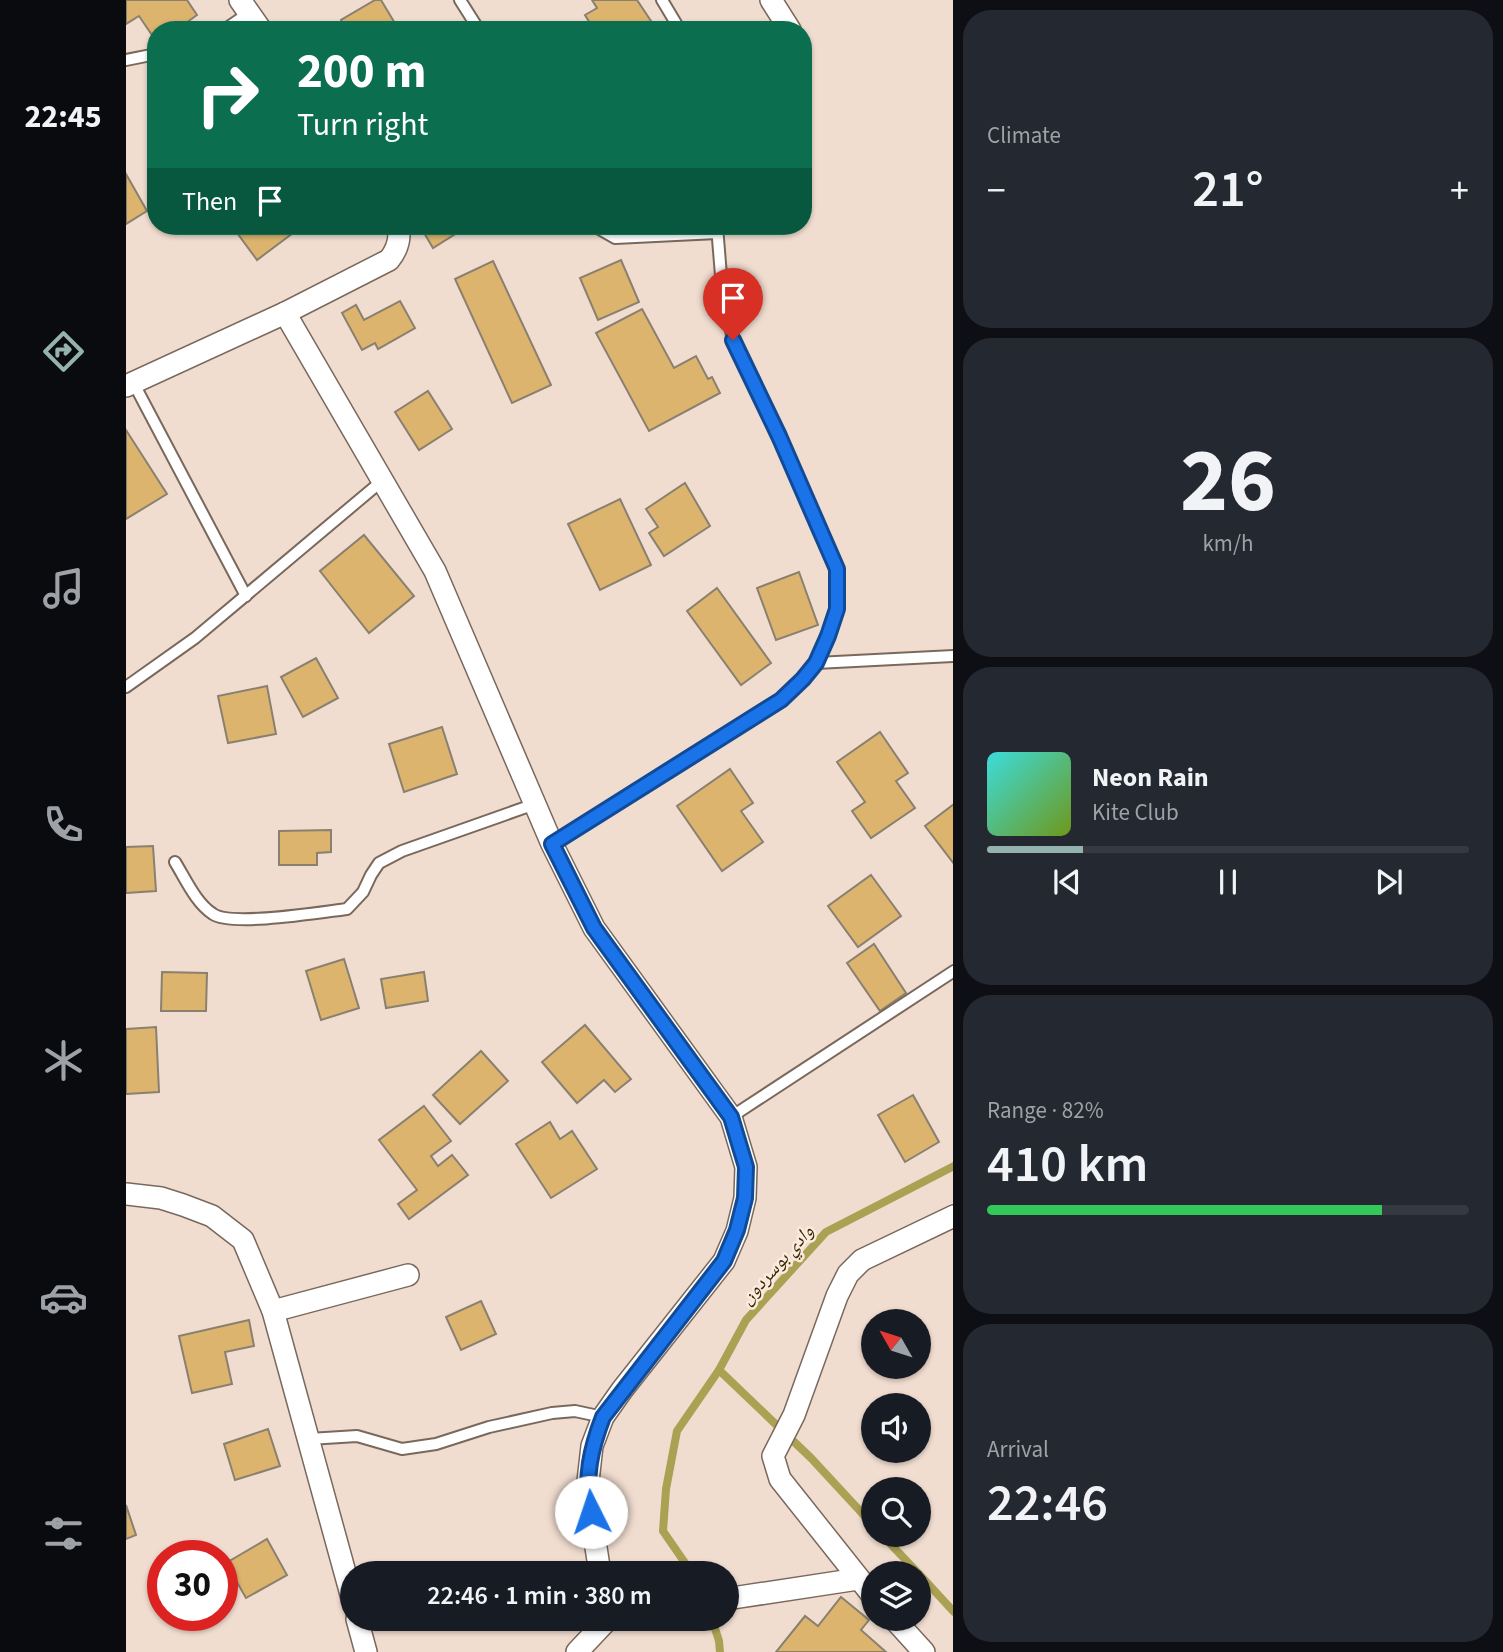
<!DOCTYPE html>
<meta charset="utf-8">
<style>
body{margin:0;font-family:"Source Sans 3","Noto Naskh Arabic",sans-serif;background:#242831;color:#f1f3f6;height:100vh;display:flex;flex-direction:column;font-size:26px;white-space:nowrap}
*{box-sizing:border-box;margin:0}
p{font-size:23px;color:#9ea1a6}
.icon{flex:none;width:38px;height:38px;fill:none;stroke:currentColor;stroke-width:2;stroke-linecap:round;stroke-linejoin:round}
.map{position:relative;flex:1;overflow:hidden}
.details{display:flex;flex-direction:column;gap:10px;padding:10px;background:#0d0f14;width:550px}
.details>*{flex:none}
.top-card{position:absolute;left:21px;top:21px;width:665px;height:214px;border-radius:28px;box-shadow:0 2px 5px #0004;background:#0b6e4f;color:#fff;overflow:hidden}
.needle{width:46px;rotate:309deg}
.tools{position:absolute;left:735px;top:1309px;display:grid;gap:14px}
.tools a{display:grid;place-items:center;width:70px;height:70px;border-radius:50%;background:#171b24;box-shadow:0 2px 5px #0004;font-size:35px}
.speed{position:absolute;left:21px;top:1540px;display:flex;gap:14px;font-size:35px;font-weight:700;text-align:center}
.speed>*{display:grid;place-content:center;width:91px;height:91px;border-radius:50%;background:#171b24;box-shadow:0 2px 5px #0004;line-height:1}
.speed .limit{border:10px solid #d22;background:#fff;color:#111}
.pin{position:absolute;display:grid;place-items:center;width:60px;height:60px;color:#fff;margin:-72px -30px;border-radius:50% 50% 50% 0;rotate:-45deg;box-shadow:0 0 7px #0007}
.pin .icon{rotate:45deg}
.me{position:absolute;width:77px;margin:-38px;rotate:356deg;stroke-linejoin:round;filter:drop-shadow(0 0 5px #0008)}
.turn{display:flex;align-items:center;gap:24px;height:147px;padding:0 35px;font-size:32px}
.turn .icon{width:91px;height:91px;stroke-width:2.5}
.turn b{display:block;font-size:49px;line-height:60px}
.then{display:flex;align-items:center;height:66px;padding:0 35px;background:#0003;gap:14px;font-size:26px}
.big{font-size:52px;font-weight:600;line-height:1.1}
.details .card{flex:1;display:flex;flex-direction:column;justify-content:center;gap:10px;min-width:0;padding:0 24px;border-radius:28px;background:#242831}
.details .dial{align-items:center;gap:0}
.dial b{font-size:91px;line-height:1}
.song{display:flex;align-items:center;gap:21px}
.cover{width:84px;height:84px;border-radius:10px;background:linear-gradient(135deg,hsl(180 70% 55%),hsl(80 70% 35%))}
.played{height:7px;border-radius:4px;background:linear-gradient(90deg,#94b3ac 20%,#363941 20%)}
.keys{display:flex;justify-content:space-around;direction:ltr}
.heat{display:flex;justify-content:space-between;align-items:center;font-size:38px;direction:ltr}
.charge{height:10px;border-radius:5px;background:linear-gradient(90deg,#34c759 82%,#363941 0)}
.trip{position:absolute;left:214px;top:1561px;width:399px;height:70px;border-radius:35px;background:#171b24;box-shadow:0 2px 5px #0004;font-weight:600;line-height:70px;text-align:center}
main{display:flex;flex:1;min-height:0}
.tab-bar{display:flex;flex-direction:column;width:126px;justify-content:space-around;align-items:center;background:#090b0e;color:#9ea1a6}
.tab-bar .icon{width:49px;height:49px}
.tab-bar .current{color:#94b3ac}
.tab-bar b{font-size:32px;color:#f1f3f6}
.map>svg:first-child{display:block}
</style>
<main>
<nav class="tab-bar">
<b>22:45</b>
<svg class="icon current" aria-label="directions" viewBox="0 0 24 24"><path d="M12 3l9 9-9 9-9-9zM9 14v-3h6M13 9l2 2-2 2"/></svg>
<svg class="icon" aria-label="music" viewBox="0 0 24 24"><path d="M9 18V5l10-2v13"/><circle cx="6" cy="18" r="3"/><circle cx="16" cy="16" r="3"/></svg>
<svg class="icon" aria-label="phone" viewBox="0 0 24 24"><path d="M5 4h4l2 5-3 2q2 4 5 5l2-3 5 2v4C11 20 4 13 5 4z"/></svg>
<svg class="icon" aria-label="climate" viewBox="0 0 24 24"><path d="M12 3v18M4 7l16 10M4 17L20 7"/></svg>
<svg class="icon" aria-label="car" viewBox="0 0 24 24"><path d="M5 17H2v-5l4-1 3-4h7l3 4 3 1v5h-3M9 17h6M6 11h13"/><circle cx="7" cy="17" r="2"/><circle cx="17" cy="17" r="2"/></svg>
<svg class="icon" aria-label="filters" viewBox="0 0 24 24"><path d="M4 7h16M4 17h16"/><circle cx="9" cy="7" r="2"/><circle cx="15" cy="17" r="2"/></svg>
</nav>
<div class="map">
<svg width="828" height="1652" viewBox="0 0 828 1652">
<rect width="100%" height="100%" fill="#f1ddd0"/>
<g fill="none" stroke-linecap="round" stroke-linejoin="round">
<g stroke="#aaa153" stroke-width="8">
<path d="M 593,1370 L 685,1458 L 747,1525"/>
<path d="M 756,1535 L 792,1573"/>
<path d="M 566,1573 L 537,1531 L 540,1489 L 551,1431 L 593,1370 L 620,1320 L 700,1232 L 828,1166"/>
<path d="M 793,1574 L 828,1612"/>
<path d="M 586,1619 L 593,1641 L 594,1652"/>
</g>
</g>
<g fill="#ddb46e" stroke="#8a806f" stroke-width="2">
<path d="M 0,0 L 61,0 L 71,15 L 50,30 L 30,30 L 30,41 L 13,16 L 0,24 Z"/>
<path d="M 249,0 L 255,0 L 273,30 L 220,30 L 215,20 Z"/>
<path d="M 466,0 L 511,0 L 525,21 L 512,30 L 468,30 L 459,15 L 471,8 Z"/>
<path d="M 0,174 L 21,211 L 0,224 Z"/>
<path d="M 106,226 L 162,226 L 167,233 L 131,260 Z"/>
<path d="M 294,226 L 342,226 L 307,248 Z"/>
<path d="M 495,260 L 513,302 L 472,320 L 454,278 Z"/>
<path d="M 367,261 L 425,385 L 386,403 L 329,279 Z"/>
<path d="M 274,301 L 289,328 L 252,349 L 249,343 L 236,350 L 216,313 L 230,305 L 238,320 Z"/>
<path d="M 516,309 L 548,368 L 570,356 L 582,379 L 586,377 L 594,393 L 523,431 L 470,333 Z"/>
<path d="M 302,391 L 326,429 L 293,450 L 269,412 Z"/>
<path d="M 0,430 L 41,494 L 0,519 Z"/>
<path d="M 559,483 L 584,526 L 538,556 L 523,533 L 532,527 L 520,509 Z"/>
<path d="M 494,499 L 525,565 L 474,590 L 442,524 Z"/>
<path d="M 238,535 L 288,596 L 243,633 L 194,571 Z"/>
<path d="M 673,572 L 692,625 L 650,640 L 631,588 Z"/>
<path d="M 591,588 L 645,663 L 615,685 L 561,611 Z"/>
<path d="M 190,658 L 212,698 L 177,717 L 155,677 Z"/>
<path d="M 141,686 L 150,734 L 102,743 L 92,696 Z"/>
<path d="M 316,727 L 331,774 L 278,792 L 263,744 Z"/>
<path d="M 754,732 L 782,773 L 770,781 L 789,808 L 745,838 L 726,811 L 739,802 L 711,762 Z"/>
<path d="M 604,769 L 627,803 L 615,811 L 637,842 L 596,871 L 551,806 Z"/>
<path d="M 828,804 L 828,864 L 799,826 Z"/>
<path d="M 205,830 L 205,852 L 191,853 L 191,865 L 153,865 L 153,831 Z"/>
<path d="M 27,846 L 30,891 L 0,893 L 0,847 Z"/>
<path d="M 745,875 L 775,916 L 732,947 L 702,906 Z"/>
<path d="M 748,944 L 780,993 L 754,1011 L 721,963 Z"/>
<path d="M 218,959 L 233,1008 L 195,1020 L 180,971 Z"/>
<path d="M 36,972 L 81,973 L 80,1011 L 35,1011 Z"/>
<path d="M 298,972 L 302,1001 L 260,1008 L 255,979 Z"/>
<path d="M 459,1025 L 505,1079 L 489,1092 L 478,1080 L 451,1103 L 416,1062 Z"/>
<path d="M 30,1027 L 33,1092 L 0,1094 L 0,1029 Z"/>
<path d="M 355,1051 L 382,1081 L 334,1124 L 307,1095 Z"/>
<path d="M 787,1095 L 813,1142 L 779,1162 L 752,1115 Z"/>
<path d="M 298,1106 L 325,1141 L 305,1156 L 312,1166 L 326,1155 L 342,1175 L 283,1219 L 272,1204 L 291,1190 L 253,1140 Z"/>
<path d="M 424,1122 L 434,1139 L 446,1131 L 471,1169 L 425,1198 L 390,1144 Z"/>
<path d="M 355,1301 L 370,1334 L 335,1350 L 320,1317 Z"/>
<path d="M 123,1320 L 128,1346 L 99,1352 L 106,1384 L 66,1393 L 53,1336 Z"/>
<path d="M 142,1429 L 154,1466 L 109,1480 L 98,1444 Z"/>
<path d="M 0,1505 L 10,1535 L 0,1539 Z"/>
<path d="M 141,1539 L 161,1575 L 120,1598 L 100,1563 Z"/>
<path d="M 715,1597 L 743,1620 L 735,1630 L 760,1652 L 650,1652 L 679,1616 L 692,1626 Z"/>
</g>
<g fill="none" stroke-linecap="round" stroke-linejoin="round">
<g stroke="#79685c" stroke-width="14">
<g id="service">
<path d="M 334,0 L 353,30"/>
<path d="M 536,0 L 554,30"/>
<path d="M 98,30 L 123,13"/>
<path d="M 0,60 L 30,54"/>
<path d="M 468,226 L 489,238 L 591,233"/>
<path d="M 7,382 L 120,596"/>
<path d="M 690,663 L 828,656"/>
<path d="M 0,687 L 69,638 L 257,480"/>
<path d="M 426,844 L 655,700 L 678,679 L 690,663 L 702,636 L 711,609 L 711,569 L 653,436 L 607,340 L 596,288 L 591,226"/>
<path d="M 49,862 C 60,880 70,903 87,914 C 106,927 196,912 221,909 L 237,892 L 245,875 L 253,863 L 276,851 L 409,804"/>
<path d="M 605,1117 L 828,971"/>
<path d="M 183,1439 L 231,1436 L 276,1449 L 310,1444 L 363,1427 L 426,1413 L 449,1411 L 477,1417"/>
</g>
</g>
<g stroke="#79685c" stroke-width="24">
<g id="minor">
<path d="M 114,0 L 135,30"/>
<path d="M 645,0 L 664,30"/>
<path d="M 159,313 L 309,571 L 426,844 L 468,928 L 605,1117 L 620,1167 L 619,1198 L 611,1231 L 598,1261 L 496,1390 L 477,1417 L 466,1446 L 461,1490 L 474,1573"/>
<path d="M 0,386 L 159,313 L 263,260 C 271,250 275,239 272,226"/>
<path d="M 0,1194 L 35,1198 L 57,1205 L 86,1216 L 117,1240 L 147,1311 L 226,1598"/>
<path d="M 147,1311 L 282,1275"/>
<path d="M 747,1596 L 654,1479 L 647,1456 L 668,1415 L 711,1296 L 722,1274 L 736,1260 L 828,1216"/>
<path d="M 600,1599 L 732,1579"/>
<path d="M 231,1619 L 240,1652"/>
<path d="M 768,1619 L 798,1652"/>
<path d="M 451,1652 L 482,1619"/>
</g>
</g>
<use href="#service" stroke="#fff" stroke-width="10"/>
<use href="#minor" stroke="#fff" stroke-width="21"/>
</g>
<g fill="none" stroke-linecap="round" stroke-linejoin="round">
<g stroke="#114b97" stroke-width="18">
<path id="route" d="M 465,1512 C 458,1478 465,1448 477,1417 L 598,1261 L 611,1230 L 619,1198 L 620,1167 L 605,1117 L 468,928 L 426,844 L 655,700 L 677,679 L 690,663 L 702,636 L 711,609 L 711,569 L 653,436 L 607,340"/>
</g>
<use href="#route" stroke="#1a73e8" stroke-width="12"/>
</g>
<g text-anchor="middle" stroke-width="5" stroke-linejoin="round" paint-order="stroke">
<g font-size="19" font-style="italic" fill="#2f2b07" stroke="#feeadd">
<text transform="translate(650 1264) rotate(-48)" y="7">وادي بوسردون</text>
</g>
</g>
</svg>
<div class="tools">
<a><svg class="needle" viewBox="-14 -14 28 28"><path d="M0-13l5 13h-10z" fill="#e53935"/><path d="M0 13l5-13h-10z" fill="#9ea1a6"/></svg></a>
<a><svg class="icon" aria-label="sound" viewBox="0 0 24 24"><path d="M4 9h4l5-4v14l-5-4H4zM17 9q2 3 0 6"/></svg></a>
<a><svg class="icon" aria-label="search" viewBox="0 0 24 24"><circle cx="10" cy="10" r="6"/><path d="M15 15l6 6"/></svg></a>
<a><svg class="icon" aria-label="layers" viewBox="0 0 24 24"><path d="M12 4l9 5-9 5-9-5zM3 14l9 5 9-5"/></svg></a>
</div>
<div class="speed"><div class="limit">30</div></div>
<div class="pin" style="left:607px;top:340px;background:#d93025"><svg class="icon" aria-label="arrive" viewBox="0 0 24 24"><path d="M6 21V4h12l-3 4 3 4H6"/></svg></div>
<svg class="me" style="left:465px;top:1512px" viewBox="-20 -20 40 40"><circle r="19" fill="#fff"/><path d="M0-13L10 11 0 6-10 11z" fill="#1a73e8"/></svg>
<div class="trip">22:46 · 1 min · 380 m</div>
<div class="top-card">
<div class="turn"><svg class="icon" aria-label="right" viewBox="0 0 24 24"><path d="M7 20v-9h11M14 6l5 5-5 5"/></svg><div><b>200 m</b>Turn right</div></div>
<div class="then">Then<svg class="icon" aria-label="arrive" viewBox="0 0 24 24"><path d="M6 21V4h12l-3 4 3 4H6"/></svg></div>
</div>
</div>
<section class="details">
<div class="card"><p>Climate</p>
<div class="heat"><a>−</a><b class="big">21°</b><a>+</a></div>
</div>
<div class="card dial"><b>26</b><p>km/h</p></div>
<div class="card">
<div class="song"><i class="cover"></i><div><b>Neon Rain</b><p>Kite Club</p></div></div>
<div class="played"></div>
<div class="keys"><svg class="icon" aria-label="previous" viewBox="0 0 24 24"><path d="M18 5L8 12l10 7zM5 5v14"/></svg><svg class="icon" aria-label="pause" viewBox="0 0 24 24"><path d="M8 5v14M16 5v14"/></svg><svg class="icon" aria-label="next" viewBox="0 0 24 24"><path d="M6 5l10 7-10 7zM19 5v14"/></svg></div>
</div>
<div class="card"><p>Range · 82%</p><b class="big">410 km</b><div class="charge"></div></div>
<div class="card"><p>Arrival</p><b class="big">22:46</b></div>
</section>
</main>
